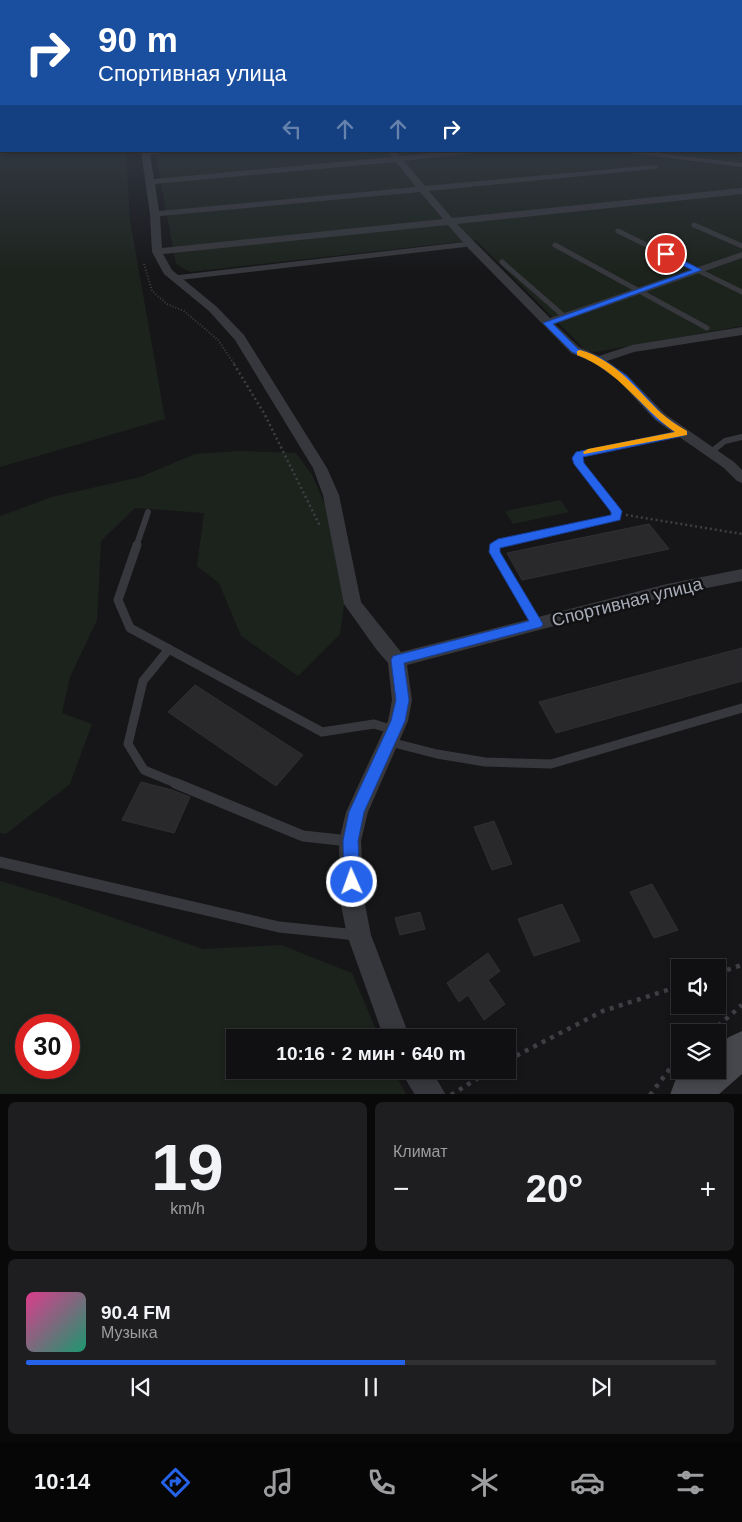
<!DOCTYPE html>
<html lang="ru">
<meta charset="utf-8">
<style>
body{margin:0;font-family:Arial,sans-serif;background:#1e1e20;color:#f1f3f6;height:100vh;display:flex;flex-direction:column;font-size:19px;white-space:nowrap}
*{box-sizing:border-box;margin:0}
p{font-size:16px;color:#9c9d9f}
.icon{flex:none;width:28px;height:28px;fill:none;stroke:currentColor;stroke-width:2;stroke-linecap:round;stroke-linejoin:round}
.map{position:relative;height:1094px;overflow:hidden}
.sheet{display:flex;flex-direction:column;gap:8px;padding:8px;background:#09090a;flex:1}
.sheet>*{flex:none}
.guide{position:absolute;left:0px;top:0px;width:742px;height:152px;box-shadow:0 2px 8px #0003,0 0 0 1px #303032;background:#1a4fa0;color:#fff;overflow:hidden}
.fabs{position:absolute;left:671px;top:959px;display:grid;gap:10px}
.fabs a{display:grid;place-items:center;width:55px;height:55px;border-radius:0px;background:#101012;box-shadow:0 2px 8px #0003,0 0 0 1px #303032;font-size:25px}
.speed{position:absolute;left:15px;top:1014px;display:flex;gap:10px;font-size:25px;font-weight:700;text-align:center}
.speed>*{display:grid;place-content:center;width:65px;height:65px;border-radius:50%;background:#101012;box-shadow:0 2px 8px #0003,0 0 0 1px #303032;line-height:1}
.speed .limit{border:8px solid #d22;background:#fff;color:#111}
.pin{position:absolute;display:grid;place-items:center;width:42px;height:42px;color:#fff;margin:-21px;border:2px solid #fff;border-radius:50%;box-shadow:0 1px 5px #0007}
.me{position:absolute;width:55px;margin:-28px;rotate:358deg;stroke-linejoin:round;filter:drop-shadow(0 0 4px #0008)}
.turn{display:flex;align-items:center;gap:18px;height:105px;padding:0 15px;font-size:22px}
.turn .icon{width:65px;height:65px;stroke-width:2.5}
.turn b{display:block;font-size:35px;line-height:42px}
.lanes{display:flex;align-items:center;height:48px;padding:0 15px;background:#0003;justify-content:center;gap:25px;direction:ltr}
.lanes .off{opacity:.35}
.big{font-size:38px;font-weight:700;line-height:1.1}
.sheet .widget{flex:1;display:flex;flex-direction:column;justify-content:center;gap:8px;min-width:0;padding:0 18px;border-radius:8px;background:#1e1e20}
.sheet .dial{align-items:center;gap:0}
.dial b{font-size:65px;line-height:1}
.song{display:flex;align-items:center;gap:15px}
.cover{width:60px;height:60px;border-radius:8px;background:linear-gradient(135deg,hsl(330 70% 55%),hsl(160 70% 35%))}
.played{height:5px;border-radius:2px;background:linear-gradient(90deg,#2563eb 55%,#303032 55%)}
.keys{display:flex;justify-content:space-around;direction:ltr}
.heat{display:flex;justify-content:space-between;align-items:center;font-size:28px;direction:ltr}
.sheet .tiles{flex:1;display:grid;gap:8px;grid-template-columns:1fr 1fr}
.widget:last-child{grid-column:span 2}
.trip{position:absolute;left:226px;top:1029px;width:290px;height:50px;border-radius:0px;background:#101012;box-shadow:0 2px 8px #0003,0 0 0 1px #303032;font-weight:700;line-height:50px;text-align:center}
.dock{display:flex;height:80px;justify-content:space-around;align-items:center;background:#060607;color:#9c9d9f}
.dock .icon{width:35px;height:35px}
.dock .on{color:#2563eb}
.dock b{font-size:22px;color:#f1f3f6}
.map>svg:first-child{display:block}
</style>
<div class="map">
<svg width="742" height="1095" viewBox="0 0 742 1095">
<rect width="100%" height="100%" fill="#161618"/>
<g fill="#1c231d" fill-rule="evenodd">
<path d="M 0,119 L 1,151 L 126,151 L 130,220 L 165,419 L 0,467 Z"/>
<path d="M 742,119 L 742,326 L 595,352 L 586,351 L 476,240 L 190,272 L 176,264 L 155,151 L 741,151 Z"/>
<path d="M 240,451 L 296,453 L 312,475 L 330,516 L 348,576 L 340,634 L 298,676 L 241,636 L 219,583 L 197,566 L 204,513 L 135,508 L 101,541 L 97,620 L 70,677 L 62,713 L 92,724 L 70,784 L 6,834 L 0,833 L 0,516 L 52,497 L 140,477 L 195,454 Z"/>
<path d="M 560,500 L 569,512 L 513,524 L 505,511 Z"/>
<path d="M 0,881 L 54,897 L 203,949 L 281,945 L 352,973 L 379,1037 L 235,1038 L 235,1070 L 393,1070 L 406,1094 L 0,1094 ZM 26,1025 L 69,1025 L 69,1068 L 26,1068 Z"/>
</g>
<g fill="#29292c" stroke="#303034">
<path d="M 649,524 L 669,549 L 522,580 L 507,553 Z"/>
<path d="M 742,648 L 742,681 L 556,733 L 539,702 Z"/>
<path d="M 195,685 L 303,755 L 276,786 L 168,712 Z"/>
<path d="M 141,782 L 172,790 L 190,797 L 174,833 L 122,820 Z"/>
<path d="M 494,821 L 512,864 L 492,870 L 474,827 Z"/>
<path d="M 652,884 L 678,930 L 654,938 L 630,892 Z"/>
<path d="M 562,904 L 580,941 L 534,956 L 518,919 Z"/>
<path d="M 420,912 L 425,929 L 400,935 L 395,918 Z"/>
<path d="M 488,953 L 500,971 L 488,980 L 505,1004 L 484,1020 L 468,995 L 459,1002 L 447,983 Z"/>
</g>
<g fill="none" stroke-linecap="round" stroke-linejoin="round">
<path stroke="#3d3f44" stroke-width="2" stroke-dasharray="1 2" stroke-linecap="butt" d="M 144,264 L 152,291 L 167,304 L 184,311 L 218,340 L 235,365"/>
<g stroke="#3d3f44" stroke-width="2.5" stroke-dasharray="2 3" stroke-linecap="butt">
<path d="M 234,364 L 265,415 L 320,526"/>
<path d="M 626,515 L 742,534"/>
</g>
<g stroke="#3d3f44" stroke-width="4.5" stroke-dasharray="4 5.5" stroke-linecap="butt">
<path d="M 718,973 L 742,965"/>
<path d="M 711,1032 L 742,1005"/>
<path d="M 508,1060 L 603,1011 L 680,986"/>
<path d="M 451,1095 L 491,1070"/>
<path d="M 650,1095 L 669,1070 L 680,1060"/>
</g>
<path stroke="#37383d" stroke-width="4" d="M 694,225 L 697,226"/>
<g stroke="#37383d" stroke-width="5">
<path d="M 694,225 L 742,246"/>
<path d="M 618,231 L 742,292"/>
<path d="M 555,245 L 707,328"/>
<path d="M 502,262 L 565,317"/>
<path d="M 175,278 L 469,244"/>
</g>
<g stroke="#37383d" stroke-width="6">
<path d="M 711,452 L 725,441 L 742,437"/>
<path d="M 136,547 L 148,512"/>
<path d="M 494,547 L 499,543 L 617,517 L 617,511 L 579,464 L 577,459 L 580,454 L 683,433"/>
</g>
<g stroke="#37383d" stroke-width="9">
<path d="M 137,545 L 118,600 L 130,628 L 322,732 L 374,724 L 394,730"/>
<path d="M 496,545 L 495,552 L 537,624"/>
<path d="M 169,649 L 143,681 L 128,744 L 144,770 L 178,784"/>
<path d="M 390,742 L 437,754 L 485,762 L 551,764 L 742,708"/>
</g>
<g stroke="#37383d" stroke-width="11">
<path d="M 175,783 L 303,836 L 349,841"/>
<path d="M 0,862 L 279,927 L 357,935"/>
</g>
<g fill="#37383d" fill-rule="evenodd">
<path d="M 141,151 L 170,151 L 150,155 L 154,179 L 392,157 L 387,151 L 395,151 L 400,156 L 456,151 L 488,151 L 404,161 L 425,186 L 655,165 L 659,167 L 655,169 L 429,191 L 452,218 L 742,188 L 742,194 L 457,224 L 550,318 L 742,252 L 742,258 L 555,324 L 579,347 L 599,356 L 632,345 L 742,327 L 742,335 L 634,352 L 607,361 L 627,375 L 665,414 L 734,462 L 742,470 L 742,483 L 737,481 L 724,468 L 655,420 L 619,381 L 594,363 L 571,353 L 466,246 L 448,225 L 163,254 L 172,270 L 217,307 L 244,335 L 327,468 L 339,495 L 361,602 L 401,652 L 667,584 L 742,569 L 742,581 L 667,596 L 407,665 L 412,700 L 408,721 L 368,812 L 361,841 L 364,900 L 371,935 L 410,1038 L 384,1038 L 347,935 L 340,900 L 339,841 L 346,812 L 388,721 L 392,700 L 388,663 L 376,649 L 344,604 L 323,495 L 313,468 L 235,340 L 209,311 L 164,274 L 152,252 L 150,214 ZM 396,162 L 416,187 L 159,211 L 155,184 ZM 420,192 L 443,219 L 162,248 L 160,216 Z"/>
<path d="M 612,151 L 640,151 L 742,163 L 742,167 Z"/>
<path d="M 400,1070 L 431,1070 L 446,1095 L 415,1095 Z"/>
</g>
<path fill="#45474d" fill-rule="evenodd" d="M 742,1031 L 742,1074 L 718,1095 L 670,1095 L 675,1081 L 688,1070 L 718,1070 L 718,1046 L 729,1037 Z"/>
</g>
<linearGradient id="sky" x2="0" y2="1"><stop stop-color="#0c0c0d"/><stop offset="0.44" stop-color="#363c48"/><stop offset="1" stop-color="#363c48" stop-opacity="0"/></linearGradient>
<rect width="742" height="273" fill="url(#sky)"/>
<path fill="#2563eb" stroke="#184099" d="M 663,253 L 668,253 L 702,270 L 553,324 L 578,349 L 601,358 L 627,376 L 663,415 L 688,433 L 683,436 L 583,457 L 584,463 L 622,511 L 620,520 L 500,548 L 500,552 L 543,624 L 541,627 L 404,663 L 409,700 L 405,721 L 364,812 L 358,841 L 360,882 L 358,887 L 352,890 L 346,887 L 344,882 L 343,841 L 349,812 L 391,721 L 396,700 L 391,660 L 393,656 L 529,621 L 489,552 L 490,544 L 498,539 L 611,515 L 611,512 L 574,464 L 572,458 L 576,452 L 675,432 L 656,419 L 620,380 L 595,362 L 572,352 L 543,323 L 692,270 L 663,256 Z"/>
<path fill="#f59e0b" d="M 580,350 C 616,360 636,389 661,413 C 669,420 678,426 687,431 L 687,435 L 584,454 L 583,452 L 588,449 L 675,432 C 639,407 620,371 577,355 L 577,351 Z"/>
<g text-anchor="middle" stroke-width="5" stroke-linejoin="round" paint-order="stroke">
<g font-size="18" fill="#a8adb8" stroke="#111113">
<text transform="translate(627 602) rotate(-14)" y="6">Спортивная улица</text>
</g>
</g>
</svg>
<div class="fabs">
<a><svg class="icon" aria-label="sound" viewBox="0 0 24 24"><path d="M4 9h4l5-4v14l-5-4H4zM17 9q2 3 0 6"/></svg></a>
<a><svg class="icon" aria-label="layers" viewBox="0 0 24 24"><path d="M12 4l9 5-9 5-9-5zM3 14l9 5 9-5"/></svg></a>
</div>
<div class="speed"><div class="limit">30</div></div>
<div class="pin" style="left:666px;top:254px;background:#d93025"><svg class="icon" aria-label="arrive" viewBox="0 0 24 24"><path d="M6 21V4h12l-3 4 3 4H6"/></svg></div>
<svg class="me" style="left:352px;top:882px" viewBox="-20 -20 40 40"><circle r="17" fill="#2563eb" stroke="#fff" stroke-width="3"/><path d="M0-11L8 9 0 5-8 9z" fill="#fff"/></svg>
<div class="trip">10:16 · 2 мин · 640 m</div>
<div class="guide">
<div class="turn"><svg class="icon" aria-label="right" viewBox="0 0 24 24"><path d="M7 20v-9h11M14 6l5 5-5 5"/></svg><div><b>90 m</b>Спортивная улица</div></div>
<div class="lanes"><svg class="icon off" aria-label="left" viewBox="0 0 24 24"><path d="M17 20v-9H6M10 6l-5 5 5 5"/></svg><svg class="icon off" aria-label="ahead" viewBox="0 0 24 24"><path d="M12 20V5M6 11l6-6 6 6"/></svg><svg class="icon off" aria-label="ahead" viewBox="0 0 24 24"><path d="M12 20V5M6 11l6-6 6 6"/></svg><svg class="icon" aria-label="right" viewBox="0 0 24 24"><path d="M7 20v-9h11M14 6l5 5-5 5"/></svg></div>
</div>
</div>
<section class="sheet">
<div class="tiles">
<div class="widget dial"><b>19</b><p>km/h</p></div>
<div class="widget"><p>Климат</p>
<div class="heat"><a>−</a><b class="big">20°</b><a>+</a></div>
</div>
<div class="widget">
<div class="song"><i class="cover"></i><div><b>90.4 FM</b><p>Музыка</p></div></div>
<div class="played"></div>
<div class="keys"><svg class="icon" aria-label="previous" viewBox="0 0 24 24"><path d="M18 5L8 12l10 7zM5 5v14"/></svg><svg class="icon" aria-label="pause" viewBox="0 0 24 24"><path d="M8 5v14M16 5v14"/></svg><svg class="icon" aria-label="next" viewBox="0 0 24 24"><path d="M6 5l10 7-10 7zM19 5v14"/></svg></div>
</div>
</div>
</section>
<nav class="dock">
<b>10:14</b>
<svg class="icon on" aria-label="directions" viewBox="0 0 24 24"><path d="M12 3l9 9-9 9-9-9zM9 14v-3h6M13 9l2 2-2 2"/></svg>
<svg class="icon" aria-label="music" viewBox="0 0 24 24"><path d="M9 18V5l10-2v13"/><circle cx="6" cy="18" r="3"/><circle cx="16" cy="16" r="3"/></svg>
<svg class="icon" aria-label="phone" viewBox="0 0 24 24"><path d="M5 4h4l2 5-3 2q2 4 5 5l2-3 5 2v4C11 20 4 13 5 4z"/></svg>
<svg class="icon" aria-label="climate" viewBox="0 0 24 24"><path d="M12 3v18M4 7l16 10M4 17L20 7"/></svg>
<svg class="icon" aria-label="car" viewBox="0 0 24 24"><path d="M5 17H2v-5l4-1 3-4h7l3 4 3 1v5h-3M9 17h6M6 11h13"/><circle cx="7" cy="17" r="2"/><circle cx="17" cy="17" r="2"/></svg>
<svg class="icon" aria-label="filters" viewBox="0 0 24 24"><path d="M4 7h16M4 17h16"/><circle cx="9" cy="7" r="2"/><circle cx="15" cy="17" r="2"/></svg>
</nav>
